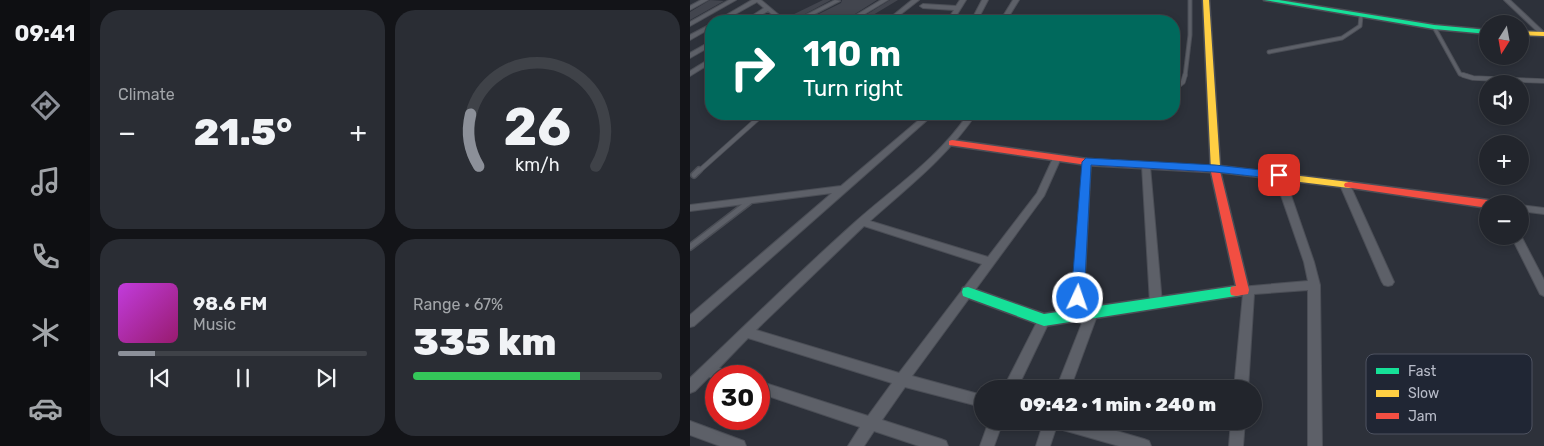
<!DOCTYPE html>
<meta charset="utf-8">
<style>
body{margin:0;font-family:Rubik,sans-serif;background:#2a2d34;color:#f1f3f6;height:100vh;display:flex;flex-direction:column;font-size:19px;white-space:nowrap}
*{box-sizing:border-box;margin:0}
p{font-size:16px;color:#a2a5a9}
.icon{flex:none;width:28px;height:28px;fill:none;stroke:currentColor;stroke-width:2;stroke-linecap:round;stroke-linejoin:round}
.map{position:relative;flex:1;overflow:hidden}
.details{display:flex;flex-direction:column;gap:10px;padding:10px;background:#131418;width:600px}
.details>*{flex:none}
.guide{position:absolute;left:15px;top:15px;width:475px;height:105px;border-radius:20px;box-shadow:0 2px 8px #0003,0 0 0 1px #3f4248;background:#00695c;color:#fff;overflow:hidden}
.needle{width:32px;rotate:191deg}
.fabs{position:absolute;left:789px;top:15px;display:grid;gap:10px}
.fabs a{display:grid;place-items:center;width:50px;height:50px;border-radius:50%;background:#22252c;box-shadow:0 2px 8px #0003,0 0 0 1px #3f4248;font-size:25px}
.speed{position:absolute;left:15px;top:365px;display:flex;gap:10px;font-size:25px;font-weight:700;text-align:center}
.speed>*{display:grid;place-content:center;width:65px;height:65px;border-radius:50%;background:#22252c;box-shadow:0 2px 8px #0003,0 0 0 1px #3f4248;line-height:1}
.speed .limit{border:8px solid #d22;background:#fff;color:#111}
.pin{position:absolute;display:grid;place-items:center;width:42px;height:42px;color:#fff;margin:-21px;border-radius:10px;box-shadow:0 2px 8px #0006}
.me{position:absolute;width:55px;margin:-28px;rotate:3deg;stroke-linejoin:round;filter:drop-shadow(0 0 4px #0008)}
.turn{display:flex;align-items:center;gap:18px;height:105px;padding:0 15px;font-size:22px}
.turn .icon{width:65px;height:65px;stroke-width:2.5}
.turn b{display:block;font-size:35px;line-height:42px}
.big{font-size:38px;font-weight:800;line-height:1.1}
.details .widget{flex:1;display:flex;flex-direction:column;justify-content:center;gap:8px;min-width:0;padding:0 18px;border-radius:20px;background:#2a2d34}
.details .dial{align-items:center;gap:0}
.dial svg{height:130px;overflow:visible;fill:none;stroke:#3f4248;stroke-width:7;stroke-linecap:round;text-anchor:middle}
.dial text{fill:#f1f3f6;stroke:none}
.song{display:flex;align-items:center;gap:15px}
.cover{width:60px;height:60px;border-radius:8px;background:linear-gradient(135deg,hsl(290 70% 55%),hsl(320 70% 35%))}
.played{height:5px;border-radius:2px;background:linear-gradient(90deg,#8c9099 15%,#3f4248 15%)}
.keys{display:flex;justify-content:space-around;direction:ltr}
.heat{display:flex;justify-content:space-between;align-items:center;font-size:28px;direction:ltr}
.charge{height:8px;border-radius:4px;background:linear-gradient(90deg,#34c759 67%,#3f4248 0)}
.details .tiles{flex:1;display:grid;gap:10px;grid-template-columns:repeat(2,1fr)}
.trip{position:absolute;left:284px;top:380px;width:288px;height:50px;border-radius:25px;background:#22252c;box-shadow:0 2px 8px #0003,0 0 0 1px #3f4248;font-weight:800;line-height:50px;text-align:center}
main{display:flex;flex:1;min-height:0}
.dock{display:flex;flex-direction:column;width:90px;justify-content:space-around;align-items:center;background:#0e0f12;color:#a2a5a9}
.dock .icon{width:35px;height:35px}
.dock .active{color:#8c9099}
.dock b{font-size:22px;color:#f1f3f6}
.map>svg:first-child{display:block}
</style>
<main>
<nav class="dock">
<b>09:41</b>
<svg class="icon active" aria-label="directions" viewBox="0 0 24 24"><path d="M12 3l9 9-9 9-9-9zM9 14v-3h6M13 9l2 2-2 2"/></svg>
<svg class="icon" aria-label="music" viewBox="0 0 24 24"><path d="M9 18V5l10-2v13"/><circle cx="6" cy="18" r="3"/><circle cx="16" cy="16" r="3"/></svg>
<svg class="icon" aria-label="phone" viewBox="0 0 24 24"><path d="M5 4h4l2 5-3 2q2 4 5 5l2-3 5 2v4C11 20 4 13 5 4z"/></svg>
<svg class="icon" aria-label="climate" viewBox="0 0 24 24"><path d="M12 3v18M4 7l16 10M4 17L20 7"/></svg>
<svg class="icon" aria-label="car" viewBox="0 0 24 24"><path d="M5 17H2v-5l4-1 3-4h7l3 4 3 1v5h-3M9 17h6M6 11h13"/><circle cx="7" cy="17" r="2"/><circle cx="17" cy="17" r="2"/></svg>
</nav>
<section class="details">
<div class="tiles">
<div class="widget"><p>Climate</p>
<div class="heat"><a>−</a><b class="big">21.5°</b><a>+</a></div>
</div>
<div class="widget dial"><svg viewBox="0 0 100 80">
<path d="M14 69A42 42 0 1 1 86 69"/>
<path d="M14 69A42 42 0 0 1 9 37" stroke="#8c9099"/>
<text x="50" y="56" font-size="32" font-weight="700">26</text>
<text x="50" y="72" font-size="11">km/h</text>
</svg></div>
<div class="widget">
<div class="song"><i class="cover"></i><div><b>98.6 FM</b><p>Music</p></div></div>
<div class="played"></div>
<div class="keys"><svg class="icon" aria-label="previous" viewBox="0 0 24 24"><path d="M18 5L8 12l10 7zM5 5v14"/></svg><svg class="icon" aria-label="pause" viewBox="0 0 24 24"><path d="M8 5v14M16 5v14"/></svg><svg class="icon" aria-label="next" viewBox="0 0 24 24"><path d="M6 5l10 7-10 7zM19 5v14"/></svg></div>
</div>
<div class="widget"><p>Range · 67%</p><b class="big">335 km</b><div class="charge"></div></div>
</div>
</section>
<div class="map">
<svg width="854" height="446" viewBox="0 0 854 446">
<rect width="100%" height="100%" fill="#2d313a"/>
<g fill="#42454e">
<path d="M 20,0 L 34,1 L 0,20 L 0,12 Z"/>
<path d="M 133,0 L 141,0 L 102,21 L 98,21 L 96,18 Z"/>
<path d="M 152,0 L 187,0 L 154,21 L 115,21 L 151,3 Z"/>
<path d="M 200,0 L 208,0 L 173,21 L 166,21 Z"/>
</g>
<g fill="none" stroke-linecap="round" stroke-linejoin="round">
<g stroke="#4b4e56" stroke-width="5">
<g id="lane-far2">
<path d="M 744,27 L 770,74 L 777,76"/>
<path d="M 579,52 L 652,38 L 670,26 L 671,16"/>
<path d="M 495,76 L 500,35 L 500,0"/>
</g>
</g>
<g stroke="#4b4e56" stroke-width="5.5">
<g id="lane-far1">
<path d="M 773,75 L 783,78 L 854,81"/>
<path d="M 484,89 L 493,82 L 495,75"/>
<path d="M 8,172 L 73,114"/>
</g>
</g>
<g stroke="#4b4e56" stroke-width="8">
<g id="lane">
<path d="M 4,175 L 9,170"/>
<path d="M 0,247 L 59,202"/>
</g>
</g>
<g stroke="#4b4e56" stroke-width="2">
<g id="street">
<path d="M 11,0 L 18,0 L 0,10 L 0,6 Z"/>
<path d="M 39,0 L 46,0 L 0,26 L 0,22 Z"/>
<path d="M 62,0 L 71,0 L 96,21 L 90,21 L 78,11 L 61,21 L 54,21 L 74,8 L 67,2 L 33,21 L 26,21 Z"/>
<path d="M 145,0 L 150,1 L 111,21 L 104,21 Z"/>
<path d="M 191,0 L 198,0 L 163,21 L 156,21 Z"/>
<path d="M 222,0 L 229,0 L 202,21 L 196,21 Z"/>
<path d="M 270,0 L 276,0 L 263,21 L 257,21 L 264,10 L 233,8 L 230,6 L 233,4 L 266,6 Z"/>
<path d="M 292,0 L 298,0 L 287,21 L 281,21 Z"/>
<path d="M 323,0 L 329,0 L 316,21 L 310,21 Z"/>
<path d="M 814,0 L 820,0 L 854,32 L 854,36 L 851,35 Z"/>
<path d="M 21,24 L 21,28 L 0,40 L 0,35 Z"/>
<path d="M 21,41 L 21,46 L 0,58 L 0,53 Z"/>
<path d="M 21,58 L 21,63 L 0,76 L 0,71 Z"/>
<path d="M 236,114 L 244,114 L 4,326 L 0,327 L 0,315 L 142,193 L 0,211 L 0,205 L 151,186 Z"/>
<path d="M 278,114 L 286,114 C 257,157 218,187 180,221 L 298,257 L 347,193 L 364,156 L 367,155 L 371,158 L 354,196 L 222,376 L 292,395 L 292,407 L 215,387 L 192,420 L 251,439 L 256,441 L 258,446 L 229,446 L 184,431 L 174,446 L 158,446 L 170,427 L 69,393 L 69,381 L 178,416 L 202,383 L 58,338 L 29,368 L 41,372 L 42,376 L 26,376 L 26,379 L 19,377 L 5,391 L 0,393 L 0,378 C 54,327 107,274 163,224 C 203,188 248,159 278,114 ZM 174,226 L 292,264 L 209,373 L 66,330 Z"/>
<path d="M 397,159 L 401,162 L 393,315 L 391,319 L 387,320 L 383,319 L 381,315 L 393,162 Z"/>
<path d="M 456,163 L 460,166 L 472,303 L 470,306 L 466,308 L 462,306 L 460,303 L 452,166 Z"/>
<path d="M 589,172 L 594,175 L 624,262 L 630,285 L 632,446 L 618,446 L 618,290 L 564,294 L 558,389 L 544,389 L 553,294 L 550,293 L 548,290 L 550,287 L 618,281 L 614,262 L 584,175 Z"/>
<path d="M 655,182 L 660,185 L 704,282 L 702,285 L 698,286 L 694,285 L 692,282 L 650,185 Z"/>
<path d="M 830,205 L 854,208 L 854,214 L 830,211 Z"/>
<path d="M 830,234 L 854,280 L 854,296 L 850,294 L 821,236 L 830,236 Z"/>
<path d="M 402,308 L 406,309 L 408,313 L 380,389 L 366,389 L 396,313 L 398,309 Z"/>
<path d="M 354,315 L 358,316 L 360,320 L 327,389 L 313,389 L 350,316 Z"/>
<path d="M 0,421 L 54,441 L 56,446 L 30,446 L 0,435 Z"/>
<path d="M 299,421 L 313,421 L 304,446 L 290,446 Z"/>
<path d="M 354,421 L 392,421 L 454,439 L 459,441 L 461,446 L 429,446 L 366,428 L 360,446 L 346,446 Z"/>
<path d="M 541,421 L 555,421 L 553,446 L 539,446 Z"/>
</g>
</g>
<g stroke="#4b4e56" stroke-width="3">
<g id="fast">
<path d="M 574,0 L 589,0 L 744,25 L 798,30 L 798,34 L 744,29 Z"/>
<path d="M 546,286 L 551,287 L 552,291 L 551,295 L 546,296 L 354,326 L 273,296 L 272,292 L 273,288 L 278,287 L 354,314 Z"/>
</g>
</g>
<g stroke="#4b4e56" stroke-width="3">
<g id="slow">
<path d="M 513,0 L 519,0 L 530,166 L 659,182 L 663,183 L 664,185 L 663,187 L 659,188 L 521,171 Z"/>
<path d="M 830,31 L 854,32 L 854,36 L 830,35 Z"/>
</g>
</g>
<g stroke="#4b4e56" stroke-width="3">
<g id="jam">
<path d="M 262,140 L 397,159 L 529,167 L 559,290 L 558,294 L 546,296 L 541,295 L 540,291 L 541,287 L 546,286 L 521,172 L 397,165 L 259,145 L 259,141 Z"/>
<path d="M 659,182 L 798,200 L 803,204 L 798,204 L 798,208 L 655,187 L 654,185 L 655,183 Z"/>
</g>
</g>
<use href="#lane-far2" stroke="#5d6068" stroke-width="3"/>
<use href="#lane-far1" stroke="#5d6068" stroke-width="4"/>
<use href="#lane" stroke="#5d6068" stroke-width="5"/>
<use href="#street" fill="#5d6068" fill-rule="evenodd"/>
<use href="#fast" fill="#16e098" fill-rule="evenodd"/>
<use href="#slow" fill="#ffcf43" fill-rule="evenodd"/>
<use href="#jam" fill="#f24e42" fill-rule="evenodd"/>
</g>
<path fill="#1a73e8" stroke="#114b97" d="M 396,158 L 525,165 L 589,172 L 594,175 L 589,179 L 525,172 L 401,165 L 394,298 L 392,301 L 388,303 L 383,301 L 381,298 L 392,162 Z"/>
<rect x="676" y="354" width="166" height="80" rx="8" fill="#202634" stroke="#4e5361" stroke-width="1"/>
<rect x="686" y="368" width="23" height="6" fill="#16e098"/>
<rect x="686" y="390" width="23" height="7" fill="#ffcf43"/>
<rect x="686" y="413" width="23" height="6" fill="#f24e42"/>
<g font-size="14" fill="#b8bcc9">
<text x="718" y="376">Fast</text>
<text x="718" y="398">Slow</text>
<text x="718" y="421">Jam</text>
</g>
</svg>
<div class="fabs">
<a><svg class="needle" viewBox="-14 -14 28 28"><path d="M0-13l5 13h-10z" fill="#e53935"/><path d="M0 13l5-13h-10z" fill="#a2a5a9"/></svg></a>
<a><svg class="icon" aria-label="sound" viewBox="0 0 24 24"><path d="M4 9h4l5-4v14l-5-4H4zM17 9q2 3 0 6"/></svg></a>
<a>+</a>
<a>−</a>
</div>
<div class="speed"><div class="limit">30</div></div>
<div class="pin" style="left:589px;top:175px;background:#d93025"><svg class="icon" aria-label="arrive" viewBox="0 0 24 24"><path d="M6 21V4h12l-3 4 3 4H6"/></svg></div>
<svg class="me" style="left:388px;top:298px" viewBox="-20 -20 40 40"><circle r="17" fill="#1a73e8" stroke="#fff" stroke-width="3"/><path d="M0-11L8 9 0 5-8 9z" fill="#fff"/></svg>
<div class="trip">09:42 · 1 min · 240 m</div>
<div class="guide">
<div class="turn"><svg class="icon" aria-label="right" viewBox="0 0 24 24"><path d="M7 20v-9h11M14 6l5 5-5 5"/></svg><div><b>110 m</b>Turn right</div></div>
</div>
</div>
</main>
